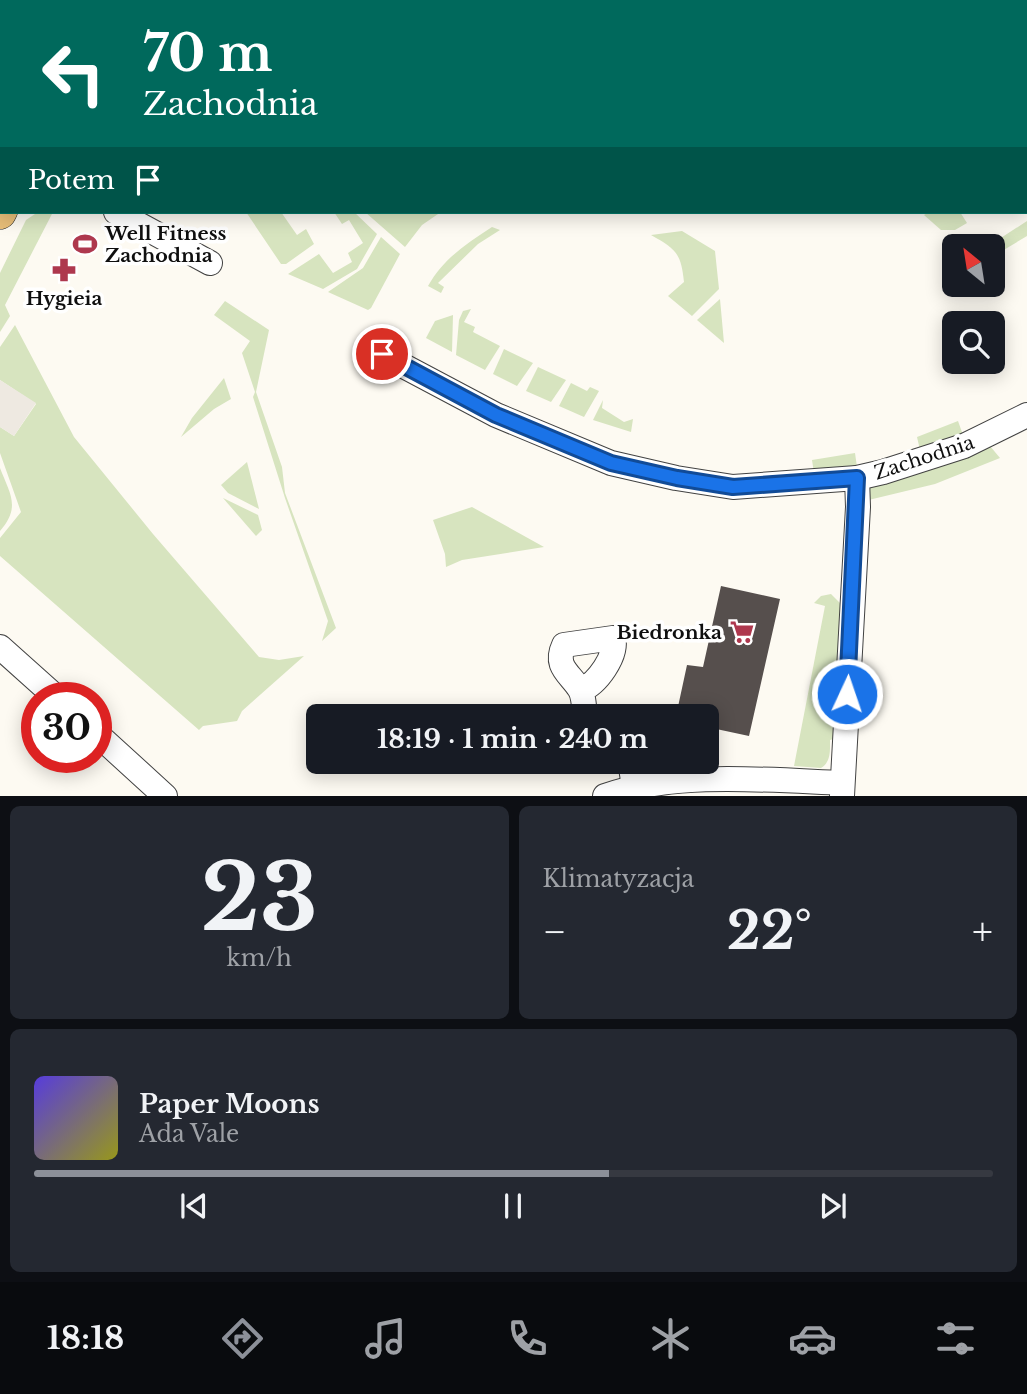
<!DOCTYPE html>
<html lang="pl">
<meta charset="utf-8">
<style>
body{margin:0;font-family:"Libre Baskerville",serif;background:#242831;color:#f1f3f6;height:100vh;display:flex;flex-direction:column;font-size:26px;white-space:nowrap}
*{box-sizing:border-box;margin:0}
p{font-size:23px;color:#9ea1a6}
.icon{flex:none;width:38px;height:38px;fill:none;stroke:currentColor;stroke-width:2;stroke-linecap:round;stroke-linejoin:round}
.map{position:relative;height:796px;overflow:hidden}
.sheet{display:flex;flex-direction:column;gap:10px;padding:10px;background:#0d0f14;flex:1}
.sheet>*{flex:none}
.banner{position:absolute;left:0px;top:0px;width:1027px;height:214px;box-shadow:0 4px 18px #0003;background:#00695c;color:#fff;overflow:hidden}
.needle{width:46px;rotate:330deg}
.fabs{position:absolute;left:942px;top:234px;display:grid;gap:14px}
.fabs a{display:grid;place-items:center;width:63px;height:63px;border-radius:10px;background:#171b24;box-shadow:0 4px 18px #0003;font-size:35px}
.speed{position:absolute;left:21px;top:682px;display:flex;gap:14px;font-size:35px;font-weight:700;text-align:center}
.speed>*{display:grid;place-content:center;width:91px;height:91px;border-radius:50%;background:#171b24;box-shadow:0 4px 18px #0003;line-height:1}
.speed .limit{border:10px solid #d22;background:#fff;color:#111}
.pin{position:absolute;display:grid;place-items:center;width:60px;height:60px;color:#fff;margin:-30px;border:4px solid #fff;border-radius:50%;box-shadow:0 2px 7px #0007}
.me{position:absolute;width:77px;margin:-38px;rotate:3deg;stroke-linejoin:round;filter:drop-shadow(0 0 5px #0008)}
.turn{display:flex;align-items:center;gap:24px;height:147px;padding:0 28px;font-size:32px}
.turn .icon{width:91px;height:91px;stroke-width:2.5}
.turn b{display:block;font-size:49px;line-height:60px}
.then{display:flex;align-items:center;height:66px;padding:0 28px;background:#0003;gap:14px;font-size:26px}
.big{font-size:52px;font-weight:700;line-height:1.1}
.sheet .tile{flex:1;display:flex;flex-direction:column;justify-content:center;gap:10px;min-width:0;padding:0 24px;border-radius:10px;background:#242831}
.sheet .dial{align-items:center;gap:0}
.dial b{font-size:91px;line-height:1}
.song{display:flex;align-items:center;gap:21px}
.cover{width:84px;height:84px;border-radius:10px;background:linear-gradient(135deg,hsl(250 70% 55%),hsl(60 70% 35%))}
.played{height:7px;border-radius:4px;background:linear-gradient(90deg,#8c9099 60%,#363941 60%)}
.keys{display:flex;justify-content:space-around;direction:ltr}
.heat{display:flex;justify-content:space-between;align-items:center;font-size:38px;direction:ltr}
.sheet .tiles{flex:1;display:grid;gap:10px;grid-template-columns:1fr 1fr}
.tile:last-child{grid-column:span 2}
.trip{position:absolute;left:306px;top:704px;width:413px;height:70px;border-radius:10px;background:#171b24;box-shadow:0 4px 18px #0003;font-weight:700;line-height:70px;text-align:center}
.menu{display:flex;height:112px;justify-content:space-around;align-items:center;background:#090b0e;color:#9ea1a6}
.menu .icon{width:49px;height:49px}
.menu .on{color:#8c9099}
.menu b{font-size:32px;color:#f1f3f6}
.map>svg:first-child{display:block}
</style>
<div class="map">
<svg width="1027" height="796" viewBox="0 0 1027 796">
<rect width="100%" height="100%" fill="#fdfaf2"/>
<g fill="#d7e4bf">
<path d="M 38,212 L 53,212 L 5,305 L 10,316 L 0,332 L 0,273 L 26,220 Z"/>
<path d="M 246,212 L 281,212 L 297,235 L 306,229 L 314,244 L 286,264 L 281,264 Z"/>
<path d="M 334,212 L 354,212 L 377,234 L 357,269 L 323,289 L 288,274 L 319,254 L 333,273 L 352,262 L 348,253 L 363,243 L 349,220 L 342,224 Z"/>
<path d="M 365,212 L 441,212 L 422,225 L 405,247 Z"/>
<path d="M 929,212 L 960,212 L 967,223 L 955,230 L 941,230 L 924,215 Z"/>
<path d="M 1027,221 L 1027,236 L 992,257 L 992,247 L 987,247 Z"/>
<path d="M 492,227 L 500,230 L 478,244 L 438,283 L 444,287 L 441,293 L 428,286 C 444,258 465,245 492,227 Z"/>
<path d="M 682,231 L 715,251 L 719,289 L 692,316 L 668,296 L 684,282 C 681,253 676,249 651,235 Z"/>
<path d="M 381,237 L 400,254 L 371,308 L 368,310 L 328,292 L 363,268 Z"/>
<path d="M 720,299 L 724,343 L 697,320 Z"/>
<path d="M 225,301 L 269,330 L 256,392 L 282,467 L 285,493 L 336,628 L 322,641 L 328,621 L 285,498 L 253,397 L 255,392 L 242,353 L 250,341 L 214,315 Z"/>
<path d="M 471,309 L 464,322 L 475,327 L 473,332 L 500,346 L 485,370 L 456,355 L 459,320 L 463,311 Z"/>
<path d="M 453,315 L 452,352 L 426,338 L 435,321 Z"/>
<path d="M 15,325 L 74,437 L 153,534 L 259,657 L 279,660 L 304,656 L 242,711 L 237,721 L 203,726 L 199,730 L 0,556 L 0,538 L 21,512 L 0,453 L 0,427 L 14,436 L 36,404 L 0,380 L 0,347 Z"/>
<path d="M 504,349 L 533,363 L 517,386 L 493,374 Z"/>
<path d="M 538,367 L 566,380 L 551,402 L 526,391 Z"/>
<path d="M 224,378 L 231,399 L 214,409 L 181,437 L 192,418 Z"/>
<path d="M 571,383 L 587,391 L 590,387 L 599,391 L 584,417 L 559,406 Z"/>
<path d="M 603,400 L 602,408 L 624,422 L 633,419 L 631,432 L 593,420 Z"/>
<path d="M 958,421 L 963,435 L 920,450 L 917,437 Z"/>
<path d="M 990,446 L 1000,458 L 935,484 L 852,504 L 856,489 L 936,468 Z"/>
<path d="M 855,453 L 857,467 L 814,473 L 812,460 Z"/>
<path d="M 247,462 L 259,509 L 228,493 L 221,485 Z"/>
<path d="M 0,468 C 10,494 21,507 0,531 Z"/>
<path d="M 223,498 L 258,515 L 262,530 L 256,536 Z"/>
<path d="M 472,507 L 544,547 L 462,560 L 446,567 L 445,554 L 433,520 Z"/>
<path d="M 831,594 L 842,605 L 834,739 L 830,740 C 830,751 831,762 821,768 L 794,766 L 825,606 L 814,603 L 821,596 Z"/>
</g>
<path fill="#eee9e1" d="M 0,380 L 36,403 L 14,436 L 0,427 Z"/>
<path fill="#564f4d" d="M 721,586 L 780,599 L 749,736 L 707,727 L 707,716 L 676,716 L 687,665 L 703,667 Z"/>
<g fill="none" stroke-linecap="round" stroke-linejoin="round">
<g stroke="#424242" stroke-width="26">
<g id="minor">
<path d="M 214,2 L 215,0"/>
<path d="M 0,153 L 2,154"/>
<path d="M 116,212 L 210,263"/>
<path d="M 381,354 L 496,415 L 611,463 L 676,478 L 733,487 L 857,478 L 883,472 L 964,446 L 1027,415"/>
<path d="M 0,647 L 57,698"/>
<path d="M 581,690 C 597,684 618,655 613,638 L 564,645 C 554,666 569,673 579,688 C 584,695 584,708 585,716"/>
<path d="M 96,733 L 165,796"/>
<path d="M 630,761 L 634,787"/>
<path d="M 605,796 C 673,771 769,780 842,783"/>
<path d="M 842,796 L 858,507 L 857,478"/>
</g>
</g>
<g stroke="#202020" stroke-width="33">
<g id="major">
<path d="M 56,2 L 57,0"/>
<path d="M 107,2 L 108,0"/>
<path d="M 0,107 L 2,104"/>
<path d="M 0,213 L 2,209"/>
</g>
</g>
<use href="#minor" stroke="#fff" stroke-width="24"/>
<use href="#major" stroke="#e7bd78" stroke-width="32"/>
<path stroke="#ae384e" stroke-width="2" d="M 0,9 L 2,5"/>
</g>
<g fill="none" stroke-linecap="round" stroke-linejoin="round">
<g stroke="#114b97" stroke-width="18">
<path id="route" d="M 382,354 L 496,415 L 611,463 L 677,478 L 733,487 L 857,478 L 847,694"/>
</g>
<use href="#route" stroke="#1a73e8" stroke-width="12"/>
</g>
<defs>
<g id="stadium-bare" transform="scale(1.89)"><path d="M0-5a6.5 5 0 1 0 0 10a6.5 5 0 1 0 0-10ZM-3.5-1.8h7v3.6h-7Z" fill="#ae384e" stroke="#fff" stroke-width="2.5" paint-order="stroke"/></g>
<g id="pharmacy-bare" transform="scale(1.89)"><path d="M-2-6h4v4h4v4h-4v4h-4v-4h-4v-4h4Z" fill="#ae384e" stroke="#fff" stroke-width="2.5" paint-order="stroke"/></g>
<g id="supermarket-bare" transform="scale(1.89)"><path d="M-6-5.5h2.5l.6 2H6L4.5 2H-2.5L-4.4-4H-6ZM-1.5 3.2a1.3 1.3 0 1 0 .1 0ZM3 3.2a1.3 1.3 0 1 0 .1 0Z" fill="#ae384e" stroke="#fff" stroke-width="2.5" paint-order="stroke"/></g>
</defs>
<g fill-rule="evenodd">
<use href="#stadium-bare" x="85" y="244"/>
<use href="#pharmacy-bare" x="64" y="270"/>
<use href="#supermarket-bare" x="742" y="632"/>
</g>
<g text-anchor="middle" stroke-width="7" stroke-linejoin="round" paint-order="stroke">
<g font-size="19" font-weight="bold" fill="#0f0f0f" stroke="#fff" text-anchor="start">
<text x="105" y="240">Well Fitness<tspan x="105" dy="22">Zachodnia</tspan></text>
<text x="64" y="305" text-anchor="middle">Hygieia</text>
<text x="722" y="639" text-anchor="end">Biedronka</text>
</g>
<g font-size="19" fill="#0f0f0f" stroke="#fff">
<text transform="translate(924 457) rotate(-18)" y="7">Zachodnia</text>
</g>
</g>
</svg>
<div class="fabs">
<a><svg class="needle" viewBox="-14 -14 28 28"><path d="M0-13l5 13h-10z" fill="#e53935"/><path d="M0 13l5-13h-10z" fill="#9ea1a6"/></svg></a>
<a><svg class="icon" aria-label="search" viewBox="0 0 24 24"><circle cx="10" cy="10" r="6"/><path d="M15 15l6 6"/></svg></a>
</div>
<div class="speed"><div class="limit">30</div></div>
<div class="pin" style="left:382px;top:354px;background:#d93025"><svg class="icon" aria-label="arrive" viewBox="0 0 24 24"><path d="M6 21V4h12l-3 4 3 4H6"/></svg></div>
<svg class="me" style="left:847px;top:694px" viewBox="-20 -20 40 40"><circle r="17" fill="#1a73e8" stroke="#fff" stroke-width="3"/><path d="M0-11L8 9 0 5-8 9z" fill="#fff"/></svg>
<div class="trip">18:19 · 1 min · 240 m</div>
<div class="banner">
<div class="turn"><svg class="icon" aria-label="left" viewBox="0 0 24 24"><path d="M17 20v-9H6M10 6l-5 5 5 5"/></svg><div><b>70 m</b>Zachodnia</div></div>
<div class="then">Potem<svg class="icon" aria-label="arrive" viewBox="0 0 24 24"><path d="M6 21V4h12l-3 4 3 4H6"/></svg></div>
</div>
</div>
<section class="sheet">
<div class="tiles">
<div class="tile dial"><b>23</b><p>km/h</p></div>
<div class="tile"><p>Klimatyzacja</p>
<div class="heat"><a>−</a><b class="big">22°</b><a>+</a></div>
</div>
<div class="tile">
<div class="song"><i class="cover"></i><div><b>Paper Moons</b><p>Ada Vale</p></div></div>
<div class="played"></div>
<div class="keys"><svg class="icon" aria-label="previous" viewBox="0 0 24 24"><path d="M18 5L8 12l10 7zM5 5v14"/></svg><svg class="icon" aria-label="pause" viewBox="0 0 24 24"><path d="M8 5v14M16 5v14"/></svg><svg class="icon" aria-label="next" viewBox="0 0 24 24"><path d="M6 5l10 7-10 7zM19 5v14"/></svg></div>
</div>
</div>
</section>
<nav class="menu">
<b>18:18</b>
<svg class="icon on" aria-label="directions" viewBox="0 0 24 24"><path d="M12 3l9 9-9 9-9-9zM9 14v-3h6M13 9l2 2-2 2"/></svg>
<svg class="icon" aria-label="music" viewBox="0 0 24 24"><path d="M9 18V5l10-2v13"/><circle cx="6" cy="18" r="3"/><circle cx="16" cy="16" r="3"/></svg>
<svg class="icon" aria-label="phone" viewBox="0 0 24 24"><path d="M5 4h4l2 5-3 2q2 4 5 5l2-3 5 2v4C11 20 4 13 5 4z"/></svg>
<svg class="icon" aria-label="climate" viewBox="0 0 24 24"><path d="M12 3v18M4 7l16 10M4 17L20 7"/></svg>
<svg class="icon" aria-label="car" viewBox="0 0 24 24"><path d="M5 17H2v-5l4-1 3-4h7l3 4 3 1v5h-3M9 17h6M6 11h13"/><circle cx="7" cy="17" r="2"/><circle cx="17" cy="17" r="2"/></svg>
<svg class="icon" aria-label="filters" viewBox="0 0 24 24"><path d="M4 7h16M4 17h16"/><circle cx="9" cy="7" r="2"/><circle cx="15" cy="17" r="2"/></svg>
</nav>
